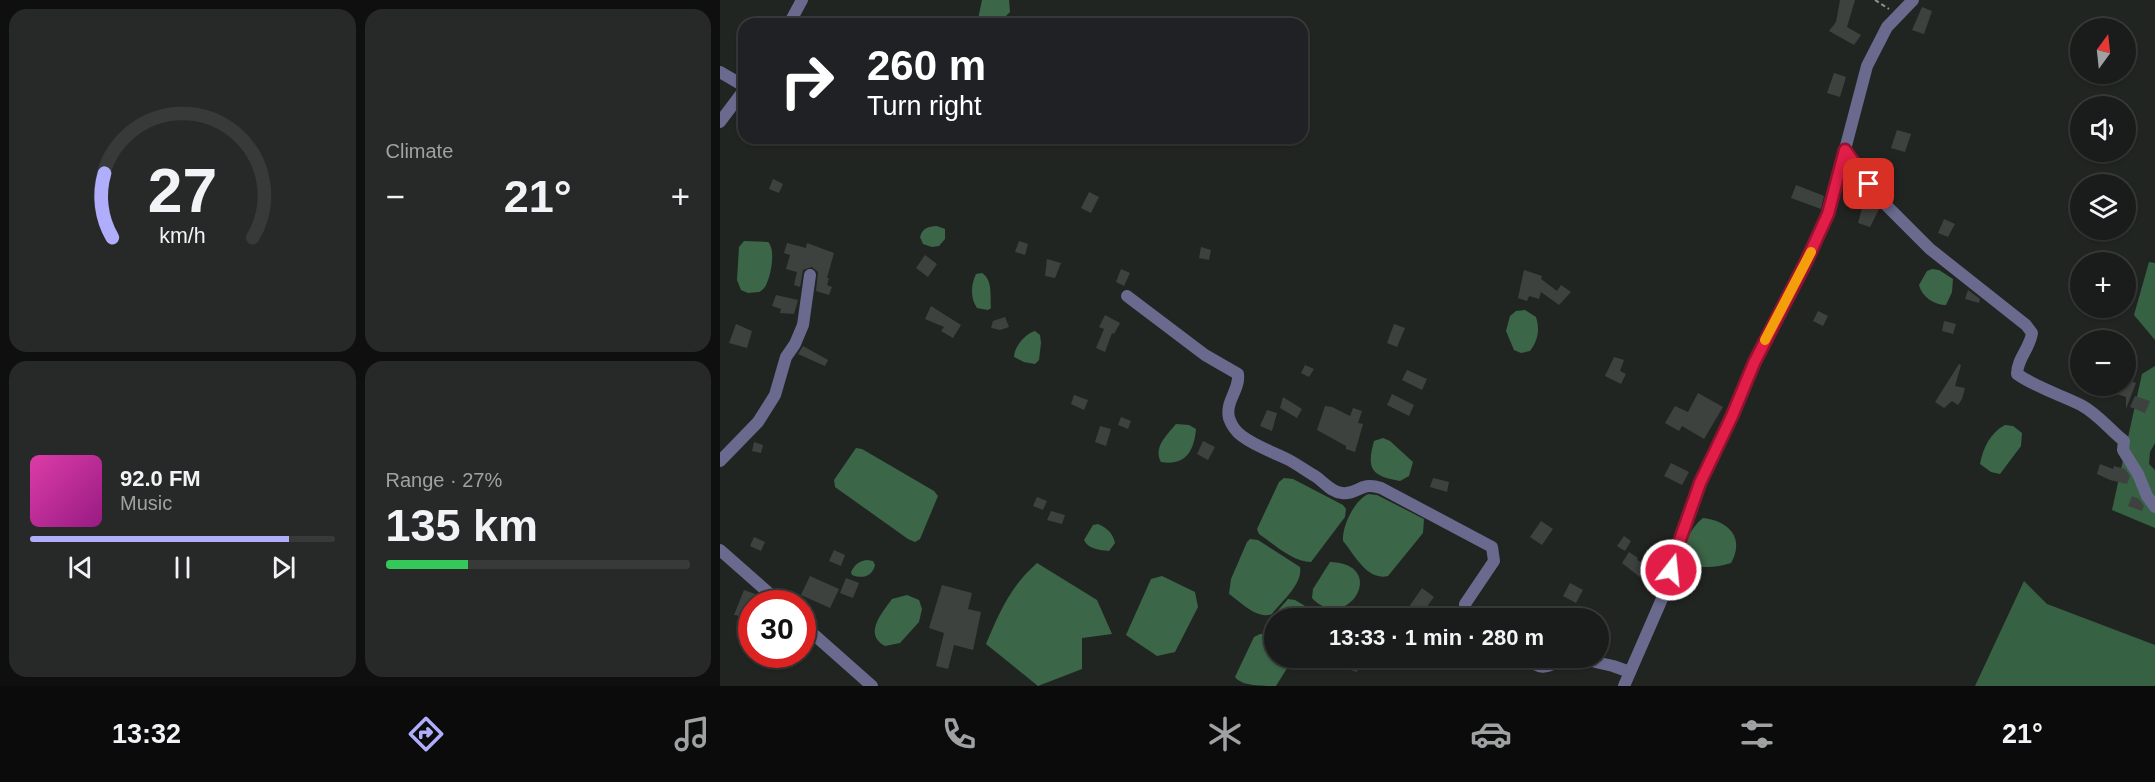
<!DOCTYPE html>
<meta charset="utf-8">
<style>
body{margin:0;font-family:Helvetica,sans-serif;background:#262927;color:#f1f3f6;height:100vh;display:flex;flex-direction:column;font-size:22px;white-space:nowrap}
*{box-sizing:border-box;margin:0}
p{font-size:20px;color:#9fa1a2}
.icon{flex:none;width:33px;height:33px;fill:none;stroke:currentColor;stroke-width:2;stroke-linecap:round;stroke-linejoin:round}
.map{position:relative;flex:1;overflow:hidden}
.drawer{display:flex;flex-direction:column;gap:9px;padding:9px;background:#0e0f0e;width:720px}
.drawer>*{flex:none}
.banner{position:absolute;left:18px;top:18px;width:570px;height:126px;border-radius:18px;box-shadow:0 2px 4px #0004,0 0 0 2px #373a39;background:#202124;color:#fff;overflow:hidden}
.needle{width:39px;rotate:15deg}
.buttons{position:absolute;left:1350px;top:18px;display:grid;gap:12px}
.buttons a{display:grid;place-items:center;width:66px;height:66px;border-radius:50%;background:#191c1a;box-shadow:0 2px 4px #0004,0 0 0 2px #373a39;font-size:30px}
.speed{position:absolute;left:18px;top:590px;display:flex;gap:12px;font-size:30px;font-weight:700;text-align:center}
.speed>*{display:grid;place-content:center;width:78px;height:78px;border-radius:50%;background:#191c1a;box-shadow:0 2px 4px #0004,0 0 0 2px #373a39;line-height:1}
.speed .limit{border:9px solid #d22;background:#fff;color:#111}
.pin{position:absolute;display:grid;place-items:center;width:51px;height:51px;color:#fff;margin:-26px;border-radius:12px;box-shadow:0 3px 9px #0006}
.me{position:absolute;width:66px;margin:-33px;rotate:16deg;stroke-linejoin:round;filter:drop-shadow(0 0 4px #0008)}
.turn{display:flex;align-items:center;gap:21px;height:126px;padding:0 30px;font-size:27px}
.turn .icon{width:78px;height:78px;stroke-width:2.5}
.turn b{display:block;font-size:42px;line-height:51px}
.big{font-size:45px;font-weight:800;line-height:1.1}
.drawer .card{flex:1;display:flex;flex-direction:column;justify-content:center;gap:9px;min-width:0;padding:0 21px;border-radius:18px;background:#262927}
.drawer .dial{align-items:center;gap:0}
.dial svg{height:156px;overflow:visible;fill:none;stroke:#373a39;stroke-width:7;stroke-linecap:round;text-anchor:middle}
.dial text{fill:#f1f3f6;stroke:none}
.song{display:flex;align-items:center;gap:18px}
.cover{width:72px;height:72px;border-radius:9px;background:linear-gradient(135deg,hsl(320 70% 55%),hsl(310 70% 35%))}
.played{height:6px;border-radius:3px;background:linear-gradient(90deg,#b0adfa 85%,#373a39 85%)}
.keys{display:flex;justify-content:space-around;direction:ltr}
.heat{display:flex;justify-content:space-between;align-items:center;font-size:33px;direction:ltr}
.charge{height:9px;border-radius:4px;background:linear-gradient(90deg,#34c759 27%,#373a39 0)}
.drawer .tiles{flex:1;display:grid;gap:9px;grid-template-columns:repeat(2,1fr)}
.trip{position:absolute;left:544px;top:608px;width:345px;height:60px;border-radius:30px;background:#191c1a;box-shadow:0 2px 4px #0004,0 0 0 2px #373a39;font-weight:800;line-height:60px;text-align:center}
.dock{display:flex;height:96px;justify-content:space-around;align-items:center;background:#0a0b0a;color:#9fa1a2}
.dock .icon{width:42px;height:42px}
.dock .selected{color:#b0adfa}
.dock b{font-size:27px;color:#f1f3f6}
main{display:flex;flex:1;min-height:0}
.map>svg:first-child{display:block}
</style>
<main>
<section class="drawer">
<div class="tiles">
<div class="card dial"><svg viewBox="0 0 100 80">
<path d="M14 69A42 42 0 1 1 86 69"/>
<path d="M14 69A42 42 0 0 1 10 36" stroke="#b0adfa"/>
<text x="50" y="56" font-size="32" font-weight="700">27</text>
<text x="50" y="72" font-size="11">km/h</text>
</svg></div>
<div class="card"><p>Climate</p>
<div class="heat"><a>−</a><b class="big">21°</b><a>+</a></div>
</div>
<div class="card">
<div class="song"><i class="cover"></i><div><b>92.0 FM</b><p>Music</p></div></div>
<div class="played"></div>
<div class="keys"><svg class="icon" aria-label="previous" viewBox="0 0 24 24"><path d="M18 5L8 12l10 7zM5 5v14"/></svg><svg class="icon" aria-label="pause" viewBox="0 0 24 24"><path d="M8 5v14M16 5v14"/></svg><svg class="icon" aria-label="next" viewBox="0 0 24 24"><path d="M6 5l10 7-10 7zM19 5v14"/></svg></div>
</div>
<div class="card"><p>Range · 27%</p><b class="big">135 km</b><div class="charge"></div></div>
</div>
</section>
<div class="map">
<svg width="1435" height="686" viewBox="0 0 1435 686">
<rect width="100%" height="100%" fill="#212522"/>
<g fill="#376143">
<path d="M 1429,262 L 1435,263 L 1435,340 L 1414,315 Z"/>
<path d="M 1435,366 L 1435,443 L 1430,452 L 1429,464 L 1435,470 L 1435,528 L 1392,510 L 1422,374 Z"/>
<path d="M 1304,581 L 1327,604 L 1435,645 L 1435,686 L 1255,686 Z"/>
</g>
<g fill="#3c6648">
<path d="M 262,0 L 289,0 L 290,12 L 278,24 L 257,24 Z"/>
<path d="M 217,226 L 225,229 L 225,239 L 219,246 L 212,247 L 203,244 L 200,237 C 203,227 208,227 217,226 Z"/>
<path d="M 24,241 L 48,242 C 56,249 51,276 46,285 C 46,287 41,291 39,292 L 28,293 L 21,290 L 17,280 L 19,247 Z"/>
<path d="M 1212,269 L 1219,270 L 1233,279 L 1232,292 L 1226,305 C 1214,305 1202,297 1199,285 L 1207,271 Z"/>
<path d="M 262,273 C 273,280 270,296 271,308 L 268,310 L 257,308 C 250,298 251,284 256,274 Z"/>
<path d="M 805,310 L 816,317 C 820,330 818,340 810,351 L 801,353 L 794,350 L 786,331 L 790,316 L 796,311 Z"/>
<path d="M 315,331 L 320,335 L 321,343 L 319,360 L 315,364 L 304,362 L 294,357 C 294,347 305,334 315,331 Z"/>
<path d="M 456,424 L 469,425 L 476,429 C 474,452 465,466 441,462 C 433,447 447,435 456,424 Z"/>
<path d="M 1285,425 L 1293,426 L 1302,433 L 1301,446 L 1280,474 L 1271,472 L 1260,464 C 1263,448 1270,433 1285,425 Z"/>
<path d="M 663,438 L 670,441 L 693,462 L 689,476 L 680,481 C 652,476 646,470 654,441 Z"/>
<path d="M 136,448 L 142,449 L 214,491 L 218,496 L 200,539 L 195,542 L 188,539 L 115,487 L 114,480 Z"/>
<path d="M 564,478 L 573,479 L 623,505 L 626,509 L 625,517 L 591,562 C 573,562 554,544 539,534 L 537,529 L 559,482 Z"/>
<path d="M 648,494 L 657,495 L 704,519 L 703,533 L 668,576 C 647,581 635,555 623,541 C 622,526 634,501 648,494 Z"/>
<path d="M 983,518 C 1009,521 1025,538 1011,563 C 996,568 984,568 969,565 C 959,550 970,528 983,518 Z"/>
<path d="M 378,524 C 387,528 393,533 395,543 L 389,551 C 380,550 368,549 364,540 L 373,525 Z"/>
<path d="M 530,539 L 538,540 L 580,567 C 583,584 562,601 552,614 C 537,620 521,602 509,594 L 511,579 L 527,542 Z"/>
<path d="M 147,560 L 153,561 L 155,565 C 152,577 142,579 132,575 L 131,572 C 135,564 139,561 147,560 Z"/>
<path d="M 610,562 C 670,564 627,635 592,598 L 593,589 Z"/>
<path d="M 317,563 L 377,600 L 392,634 L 362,638 L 362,669 L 318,686 L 266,644 C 280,611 290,587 317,563 Z"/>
<path d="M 442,576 L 475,592 L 478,607 L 455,652 L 437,656 L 406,635 L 431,579 Z"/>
<path d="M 187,595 L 199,600 L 202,609 L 199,622 L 180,643 L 165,646 C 143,634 162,613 172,599 Z"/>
<path d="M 568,599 L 575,600 L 605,618 L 555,618 L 555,623 L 554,615 Z"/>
<path d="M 540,634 L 546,634 L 555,638 L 555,657 L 574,657 L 556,686 C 543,686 521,686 515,677 L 534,637 Z"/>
</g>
<g fill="#3e423f">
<path d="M 1120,0 L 1135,0 L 1127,27 L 1141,35 L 1134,45 L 1109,31 L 1116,22 Z"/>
<path d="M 1202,7 L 1212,11 L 1204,34 L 1192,30 Z"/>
<path d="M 1114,73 L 1126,77 L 1120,97 L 1107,93 Z"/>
<path d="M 1177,130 L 1191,134 L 1185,152 L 1171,148 Z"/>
<path d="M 53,179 L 63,184 L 59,193 L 49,189 Z"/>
<path d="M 1076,185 L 1104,196 L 1101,209 L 1071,198 Z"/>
<path d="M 369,192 L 379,197 L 371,213 L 361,208 Z"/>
<path d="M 1143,204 L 1150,206 L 1151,204 L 1155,205 L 1159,209 L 1150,227 L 1138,223 Z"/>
<path d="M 1224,219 L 1235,224 L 1228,237 L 1218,233 Z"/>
<path d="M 299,241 L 308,244 L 305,255 L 295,252 Z"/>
<path d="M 67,243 L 86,248 L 87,243 L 114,253 L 107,278 L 109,278 L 107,285 L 112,287 L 109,295 L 96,291 L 98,272 L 92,267 L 83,270 L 80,287 L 74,285 L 77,272 L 66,269 L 70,255 L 64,253 Z"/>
<path d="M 481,247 L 491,250 L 489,260 L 479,258 Z"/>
<path d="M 205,255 L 217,264 L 208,277 L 196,268 Z"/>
<path d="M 327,259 L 341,263 L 335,278 L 325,276 Z"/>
<path d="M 401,269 L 410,273 L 404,286 L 396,282 Z"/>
<path d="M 804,270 L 822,276 L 821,279 L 837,291 L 841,285 L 851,292 L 839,305 L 821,292 L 819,299 L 809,296 L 807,301 L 798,298 Z"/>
<path d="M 1248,290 L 1260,299 L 1259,303 L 1245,299 Z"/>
<path d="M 56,295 L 78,300 L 74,314 L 60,313 L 61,309 L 52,306 Z"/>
<path d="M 211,306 L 241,325 L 233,338 L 221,331 L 224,327 L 205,319 Z"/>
<path d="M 1098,311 L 1108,316 L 1103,326 L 1093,321 Z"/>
<path d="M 385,315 L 400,323 L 394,334 L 392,333 L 385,352 L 376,348 L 384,329 L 379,327 Z"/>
<path d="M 285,317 L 289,327 L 280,330 L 271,328 L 273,321 Z"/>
<path d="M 1224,321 L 1236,324 L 1233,334 L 1222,331 Z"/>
<path d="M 16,324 L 32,331 L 27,348 L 9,343 Z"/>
<path d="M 674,324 L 685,328 L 677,347 L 667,343 Z"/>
<path d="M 83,346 L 108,360 L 105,366 L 78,354 Z"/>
<path d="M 894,357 L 904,360 L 900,371 L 906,374 L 901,384 L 885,376 Z"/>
<path d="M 1239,364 L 1241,365 L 1235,386 L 1245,388 L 1242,399 L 1238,405 L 1232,401 L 1224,408 L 1215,402 Z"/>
<path d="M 585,365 L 594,369 L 589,377 L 581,373 Z"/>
<path d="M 687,370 L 707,379 L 702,390 L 682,380 Z"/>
<path d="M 1406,379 L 1416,383 L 1406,409 L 1406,397 L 1397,394 L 1400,386 L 1406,386 Z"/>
<path d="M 978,393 L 1003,407 L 984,439 L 962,426 L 959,431 L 945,423 L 955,406 L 968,412 Z"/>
<path d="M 672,394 L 694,405 L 689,416 L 667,405 Z"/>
<path d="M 354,395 L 368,400 L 364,410 L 351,404 Z"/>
<path d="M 1415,396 L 1430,401 L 1425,413 L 1410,407 Z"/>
<path d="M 563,397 L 582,409 L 577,418 L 560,408 Z"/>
<path d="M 605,406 L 612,407 L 630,416 L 633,408 L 642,411 L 638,423 L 643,424 L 635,452 L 626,449 L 626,446 L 597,430 Z"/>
<path d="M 547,410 L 557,413 L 552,431 L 540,426 Z"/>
<path d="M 401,417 L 411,421 L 408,429 L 398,425 Z"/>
<path d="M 380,426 L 391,429 L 386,446 L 375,442 Z"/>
<path d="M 483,441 L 495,447 L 488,460 L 477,454 Z"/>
<path d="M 34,442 L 43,445 L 41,453 L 32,451 Z"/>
<path d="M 951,463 L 969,472 L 962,485 L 944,476 Z"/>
<path d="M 1380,464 L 1393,469 L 1394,466 L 1405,469 L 1410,476 L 1407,484 L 1390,480 L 1377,474 Z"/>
<path d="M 713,478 L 729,482 L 727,492 L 710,487 Z"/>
<path d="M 1412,496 L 1419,499 L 1424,506 L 1422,511 L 1408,506 Z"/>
<path d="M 317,497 L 327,501 L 323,510 L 313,506 Z"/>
<path d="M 331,511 L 345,515 L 342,524 L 327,520 Z"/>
<path d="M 821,521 L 833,529 L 822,545 L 810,537 Z"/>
<path d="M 904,536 L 911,541 L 905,551 L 897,546 Z"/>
<path d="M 34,537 L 45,542 L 41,551 L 30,546 Z"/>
<path d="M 114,550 L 125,555 L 121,566 L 109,561 Z"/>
<path d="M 909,552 L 918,558 L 917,560 L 928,566 L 921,578 L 902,563 Z"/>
<path d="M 90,576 L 119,589 L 110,608 L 81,595 Z"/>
<path d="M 126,578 L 139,583 L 133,598 L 120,593 Z"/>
<path d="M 850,583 L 863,590 L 856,603 L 843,596 Z"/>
<path d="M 222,585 L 252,593 L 248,609 L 261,612 L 253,650 L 234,645 L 228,669 L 216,666 L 224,633 L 209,628 Z"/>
<path d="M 702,588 L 714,597 L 699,618 L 690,618 L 684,614 Z"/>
<path d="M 24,590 L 38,595 L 48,603 L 32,603 L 32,629 L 17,624 L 20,616 L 14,615 Z"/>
<path d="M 881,628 L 890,632 L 887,641 L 879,638 Z"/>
<path d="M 618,657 L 642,657 L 637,672 L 615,665 Z"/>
</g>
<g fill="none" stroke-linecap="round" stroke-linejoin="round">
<path stroke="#919492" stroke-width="2" stroke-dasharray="4.5 3" stroke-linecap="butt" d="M 1155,0 L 1169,9"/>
<g stroke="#6a6a8f" stroke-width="12">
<path d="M 69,24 L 82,0"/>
<path d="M 0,72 L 24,86"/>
<path d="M 0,122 L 24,90"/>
<path d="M 1125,150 L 1162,201 L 1210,249 L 1306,325 L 1312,333 C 1310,348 1297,359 1297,374 C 1317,388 1339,394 1361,405 C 1379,415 1388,428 1404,441 L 1403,450 L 1418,474 L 1427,496 L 1435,507"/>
<path d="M 407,296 L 485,355 L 518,374 C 520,390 505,401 509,418 C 511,424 516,432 522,436 C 535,446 553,452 567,459 C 577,464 586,471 595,476 C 604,482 611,492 622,493 C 639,495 639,481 661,488 L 772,547 L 774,561 L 745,604 L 746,610 L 756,618"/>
<path d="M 0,461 L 38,422 L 55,395 L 66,357 L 75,344 L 83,325 L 90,275"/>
<path d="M 0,550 L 60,603"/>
<path d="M 82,624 L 152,686"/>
<path d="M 806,657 C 825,676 831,662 850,657"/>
<path d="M 854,657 L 893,666 L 910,672"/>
<path d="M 904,686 L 948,585 L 955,554 L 980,483 L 1012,416 L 1034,363 L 1086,262 L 1108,214 L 1147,66 L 1167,27 L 1193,0"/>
</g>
</g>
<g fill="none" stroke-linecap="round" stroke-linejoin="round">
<g stroke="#92132f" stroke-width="15">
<path id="route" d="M 951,570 L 955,554 L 980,483 L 1012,416 L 1034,363 L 1086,262 L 1108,214 L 1125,150 L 1149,184"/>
</g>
<use href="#route" stroke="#e11d48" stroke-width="10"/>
<path stroke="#f59e0b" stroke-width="10" d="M 1045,340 L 1091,252"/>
</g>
</svg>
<div class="buttons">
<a><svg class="needle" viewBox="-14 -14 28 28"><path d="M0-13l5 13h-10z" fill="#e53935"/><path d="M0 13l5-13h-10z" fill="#9fa1a2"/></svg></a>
<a><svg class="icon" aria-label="sound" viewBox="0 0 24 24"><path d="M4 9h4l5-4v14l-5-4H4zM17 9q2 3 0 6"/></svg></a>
<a><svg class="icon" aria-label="layers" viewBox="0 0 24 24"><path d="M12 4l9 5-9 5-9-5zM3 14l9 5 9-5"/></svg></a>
<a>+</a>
<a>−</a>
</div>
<div class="speed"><div class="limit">30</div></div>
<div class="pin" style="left:1149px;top:184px;background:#d93025"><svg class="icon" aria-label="arrive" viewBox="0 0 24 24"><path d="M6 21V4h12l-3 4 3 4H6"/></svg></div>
<svg class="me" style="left:951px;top:570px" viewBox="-20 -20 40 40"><circle r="17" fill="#e11d48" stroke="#fff" stroke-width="3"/><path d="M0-11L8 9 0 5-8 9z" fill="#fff"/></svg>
<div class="trip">13:33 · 1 min · 280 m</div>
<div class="banner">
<div class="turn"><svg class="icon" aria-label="right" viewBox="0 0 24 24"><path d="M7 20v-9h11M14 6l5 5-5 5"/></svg><div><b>260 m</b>Turn right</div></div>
</div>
</div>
</main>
<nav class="dock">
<b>13:32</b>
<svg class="icon selected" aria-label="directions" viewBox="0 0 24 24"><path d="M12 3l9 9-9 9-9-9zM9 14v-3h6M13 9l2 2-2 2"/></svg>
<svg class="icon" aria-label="music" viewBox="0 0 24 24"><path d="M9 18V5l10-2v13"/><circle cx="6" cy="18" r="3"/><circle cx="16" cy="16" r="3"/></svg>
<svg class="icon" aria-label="phone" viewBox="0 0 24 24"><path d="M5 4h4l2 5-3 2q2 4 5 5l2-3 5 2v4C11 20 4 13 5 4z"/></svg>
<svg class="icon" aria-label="climate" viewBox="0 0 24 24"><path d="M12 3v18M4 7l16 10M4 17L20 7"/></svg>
<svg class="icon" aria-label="car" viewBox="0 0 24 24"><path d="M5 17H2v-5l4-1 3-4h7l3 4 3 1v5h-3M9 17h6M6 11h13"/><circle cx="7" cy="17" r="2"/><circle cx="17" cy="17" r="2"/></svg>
<svg class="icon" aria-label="filters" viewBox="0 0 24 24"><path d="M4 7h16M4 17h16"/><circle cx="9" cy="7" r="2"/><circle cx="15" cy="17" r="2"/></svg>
<b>21°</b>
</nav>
